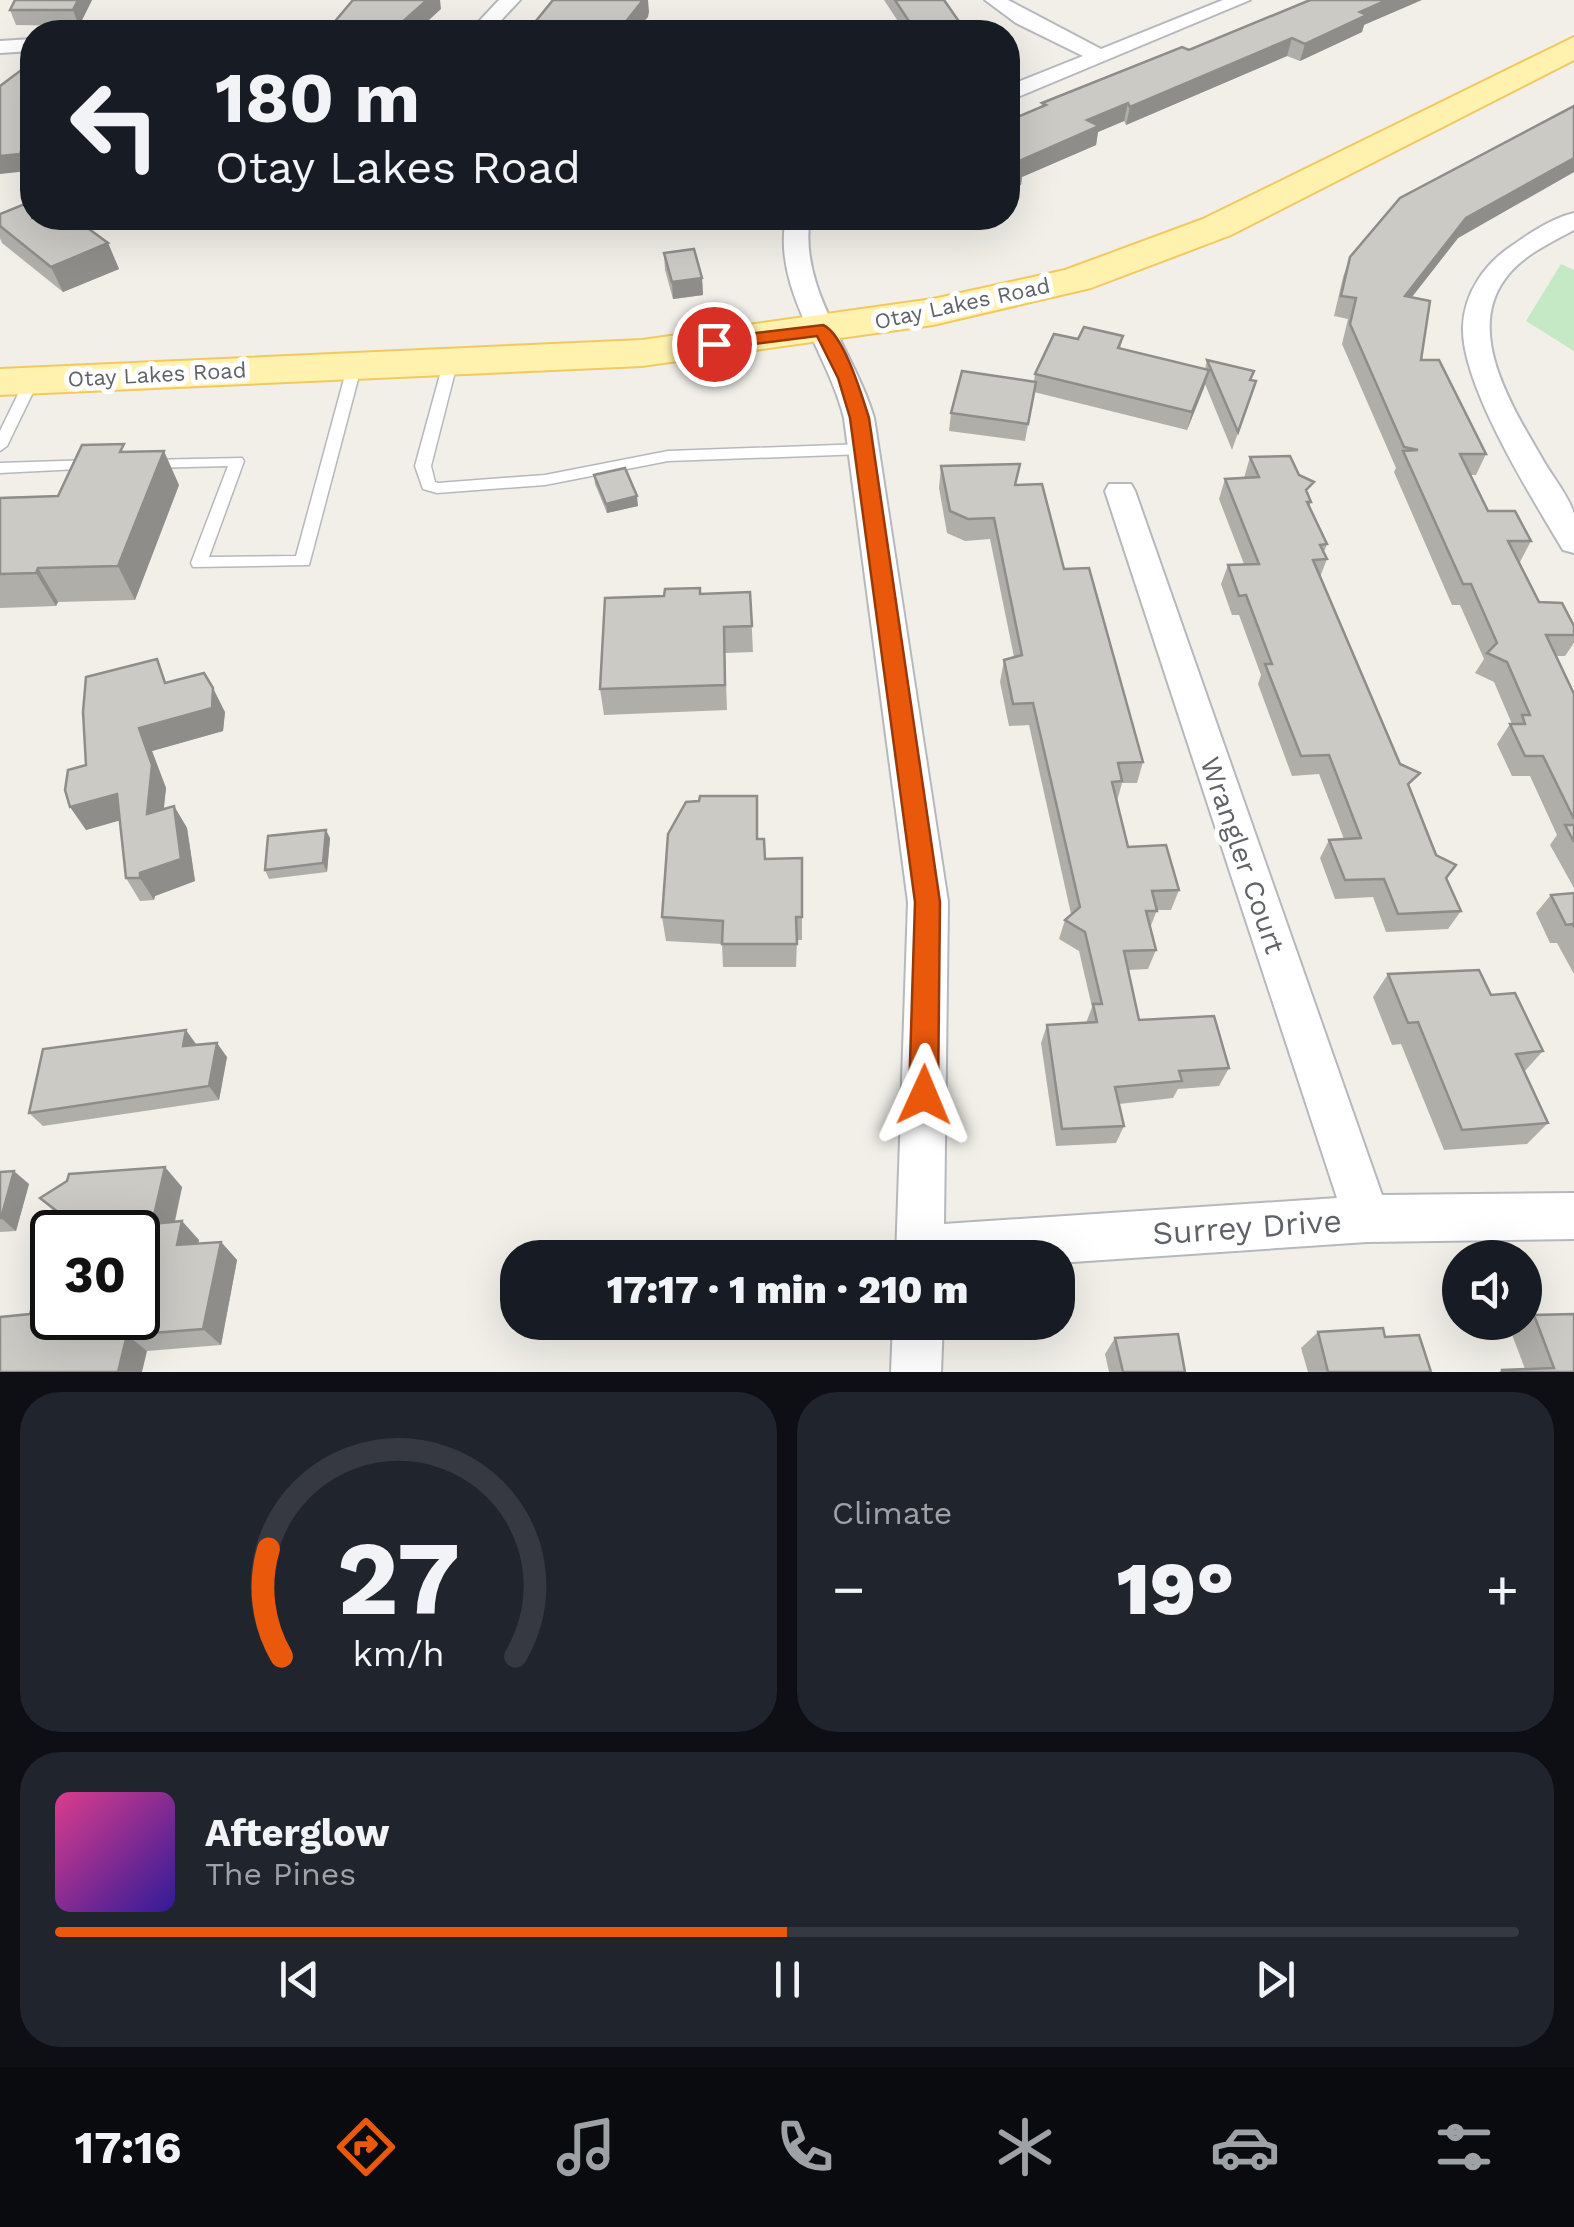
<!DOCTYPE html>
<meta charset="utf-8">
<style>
body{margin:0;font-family:"Work Sans",sans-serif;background:#20242c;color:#f1f3f6;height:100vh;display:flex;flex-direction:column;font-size:38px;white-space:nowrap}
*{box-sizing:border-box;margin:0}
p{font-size:32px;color:#9ea1a6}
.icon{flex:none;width:55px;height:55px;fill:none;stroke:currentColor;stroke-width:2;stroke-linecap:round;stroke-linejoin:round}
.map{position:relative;height:1372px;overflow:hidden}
.details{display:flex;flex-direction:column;gap:20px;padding:20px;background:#0d0f14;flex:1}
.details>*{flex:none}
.hud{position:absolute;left:20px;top:20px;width:1000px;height:210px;border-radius:40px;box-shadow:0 10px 40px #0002;background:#171b24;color:#f1f3f6;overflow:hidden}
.controls{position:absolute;left:1442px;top:1240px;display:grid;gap:20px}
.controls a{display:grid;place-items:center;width:100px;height:100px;border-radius:50%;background:#171b24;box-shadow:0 10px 40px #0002;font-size:50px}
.speed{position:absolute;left:30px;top:1210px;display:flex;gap:20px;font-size:50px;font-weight:700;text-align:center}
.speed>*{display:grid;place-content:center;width:130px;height:130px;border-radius:50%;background:#171b24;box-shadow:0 10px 40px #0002;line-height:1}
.speed .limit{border:5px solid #111;border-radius:15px;background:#fff;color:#111}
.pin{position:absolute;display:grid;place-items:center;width:85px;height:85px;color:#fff;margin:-42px;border:5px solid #fff;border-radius:50%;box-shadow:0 2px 10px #0007}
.me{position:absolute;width:110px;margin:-55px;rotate:1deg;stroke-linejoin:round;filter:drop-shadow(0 0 8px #0008)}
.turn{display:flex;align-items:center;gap:35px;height:210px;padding:0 30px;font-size:45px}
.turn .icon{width:130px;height:130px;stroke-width:2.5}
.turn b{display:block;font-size:70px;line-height:85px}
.big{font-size:75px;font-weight:800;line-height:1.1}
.details .widget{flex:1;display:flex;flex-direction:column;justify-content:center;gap:15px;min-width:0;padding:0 35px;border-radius:40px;background:#20242c}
.details .dial{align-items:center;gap:0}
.dial svg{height:260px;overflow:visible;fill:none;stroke:#363941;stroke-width:7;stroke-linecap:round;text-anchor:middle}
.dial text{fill:#f1f3f6;stroke:none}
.song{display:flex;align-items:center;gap:30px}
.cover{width:120px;height:120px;border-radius:15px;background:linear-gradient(135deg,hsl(330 70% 55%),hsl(250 70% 35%))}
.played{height:10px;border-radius:5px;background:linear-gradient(90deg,#ea580c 50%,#363941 50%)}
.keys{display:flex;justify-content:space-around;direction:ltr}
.heat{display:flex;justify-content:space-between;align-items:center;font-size:55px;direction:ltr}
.details .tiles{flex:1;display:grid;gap:20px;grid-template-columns:1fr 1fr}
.widget:last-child{grid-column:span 2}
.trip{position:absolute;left:500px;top:1240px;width:575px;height:100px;border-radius:40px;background:#171b24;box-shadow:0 10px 40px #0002;font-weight:800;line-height:100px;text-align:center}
.dock{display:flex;height:160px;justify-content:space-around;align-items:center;background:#090b0e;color:#9ea1a6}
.dock .icon{width:70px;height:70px}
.dock .active{color:#ea580c}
.dock b{font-size:45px;color:#f1f3f6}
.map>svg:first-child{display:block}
</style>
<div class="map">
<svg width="1574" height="1372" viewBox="0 0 1574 1372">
<rect width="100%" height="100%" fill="#f1efe8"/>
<path fill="#c5e8c5" d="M 1561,264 L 1574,270 L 1574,351 L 1526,321 Z"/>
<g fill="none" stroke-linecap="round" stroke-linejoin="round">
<g stroke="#b5b8bc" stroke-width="3">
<g id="service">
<path d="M 451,356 L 458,360 L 431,466 L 435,482 L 438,483 L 545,475 L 668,451 L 864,444 L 871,449 L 864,454 L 668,461 L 545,485 L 437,493 L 423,489 L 415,466 L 444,360 Z"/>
<path d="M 355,360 L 362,364 L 309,565 L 193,567 L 191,563 L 228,466 L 149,468 L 141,463 L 144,460 L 242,458 L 244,461 L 209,557 L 296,556 L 348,364 Z"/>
<path d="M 32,376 L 39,380 L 7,446 L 0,451 L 0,431 L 25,380 Z"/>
<path d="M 93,460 L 98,462 L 101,465 L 98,468 L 0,473 L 0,463 Z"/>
</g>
</g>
<g stroke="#b5b8bc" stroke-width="4">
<g id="minor">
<path d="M 499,0 L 520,0 L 490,32 L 469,32 Z"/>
<path d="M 985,0 L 1008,0 L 1101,49 L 1223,0 L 1250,0 L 1008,101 L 1008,86 L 1083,56 L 1016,23 Z"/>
<path d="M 32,39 L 32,51 L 0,53 L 0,41 Z"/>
<path d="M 1574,213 L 1574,230 C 1550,243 1521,256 1505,279 C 1464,334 1515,411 1543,460 C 1552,476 1569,496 1574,514 C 1574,525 1574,541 1574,553 L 1563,550 C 1532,498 1461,385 1463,327 C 1464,293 1485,263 1513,245 C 1531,232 1553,218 1574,213 Z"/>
<path d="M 786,218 L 810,218 C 798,288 855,352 874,418 L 948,902 L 944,1224 L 1337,1198 L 1105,491 L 1109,484 L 1131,484 L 1135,491 L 1382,1195 L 1574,1193 L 1574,1239 L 1367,1242 L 1058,1263 L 1058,1258 L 896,1258 L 908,902 L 844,418 C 828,352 772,288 786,218 Z"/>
<path d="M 893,1322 L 943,1322 L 941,1372 L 891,1372 Z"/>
</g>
</g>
<g stroke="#f2c960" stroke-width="4">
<path id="primary" d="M 1574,37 L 1574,60 L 1231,235 L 1091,288 L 933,325 L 642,366 L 0,395 L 0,369 L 642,340 L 933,299 L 1065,270 L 1203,219 Z"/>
</g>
<use href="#service" fill="#fff" fill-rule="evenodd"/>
<use href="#minor" fill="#fff" fill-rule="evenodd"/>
<use href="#primary" fill="#fff2af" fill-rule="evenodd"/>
</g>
<g fill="#afaea9">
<path d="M 92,0 L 79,26 L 16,25 L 10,10 Z"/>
<path d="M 884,0 L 944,0 L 965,30 L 965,32 L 905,32 Z"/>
<path d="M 1364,25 L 1362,32 L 1300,61 L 1287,56 L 1126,125 L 1124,121 L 1098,132 L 1096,145 L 1022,177 L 1021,185 L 1008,190 L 1008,121 L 1041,107 L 1042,103 L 1189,50 Z"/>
<path d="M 1574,106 L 1574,172 L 1458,238 L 1412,297 L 1421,360 L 1486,454 L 1476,475 L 1470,475 L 1488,511 L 1531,541 L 1520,562 L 1518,562 L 1539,602 L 1574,635 L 1574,643 L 1565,656 L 1556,656 L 1574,694 L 1574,888 L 1550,845 L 1557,835 L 1530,776 L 1512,776 L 1497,744 L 1510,724 L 1512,724 L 1494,682 L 1475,673 L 1484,659 L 1460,605 L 1452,605 L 1394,472 L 1396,468 L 1342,344 L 1348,319 L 1334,316 L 1343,277 L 1350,257 Z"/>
<path d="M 0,214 L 108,243 L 119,269 L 63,292 L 2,243 L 0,238 Z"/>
<path d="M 664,253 L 702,278 L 703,295 L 673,299 L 665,270 Z"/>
<path d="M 1123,336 L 1120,349 L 1205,369 L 1207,360 L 1256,381 L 1232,450 L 1205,384 L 1187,430 L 1034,392 L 1025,441 L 949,431 L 951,413 L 1034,381 L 1035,374 L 1078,339 Z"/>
<path d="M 127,452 L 179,485 L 135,600 L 58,602 L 56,606 L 0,608 L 0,497 L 58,496 Z"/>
<path d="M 1250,457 L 1308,496 L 1311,502 L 1309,507 L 1327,544 L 1324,552 L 1327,559 L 1320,577 L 1461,911 L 1448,929 L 1386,932 L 1373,897 L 1335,899 L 1320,858 L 1329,840 L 1344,839 L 1319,774 L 1292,776 L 1258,684 L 1261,675 L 1239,615 L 1232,615 L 1221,584 L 1228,565 L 1244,564 L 1219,499 L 1225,479 L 1244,478 Z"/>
<path d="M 941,466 L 1016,485 L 1064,569 L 1143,762 L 1137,783 L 1122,783 L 1117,801 L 1128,847 L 1179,890 L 1171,910 L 1157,910 L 1150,928 L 1156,950 L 1148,969 L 1128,970 L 1139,1020 L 1229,1068 L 1219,1086 L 1178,1089 L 1173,1098 L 1119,1104 L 1124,1126 L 1116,1143 L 1056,1146 L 1041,1043 L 1047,1025 L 1086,1023 L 1092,1007 L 1079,951 L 1059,939 L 1065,920 L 1071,914 L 1029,725 L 1009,726 L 1000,682 L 1004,660 L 1014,657 L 990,539 L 965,541 L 947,533 L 939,488 Z"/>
<path d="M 594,475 L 638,506 L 607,513 L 595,484 Z"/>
<path d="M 750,592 L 753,652 L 725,653 L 727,710 L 604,715 L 600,689 L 701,594 Z"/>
<path d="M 169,682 L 225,712 L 223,731 L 152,751 L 166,788 L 163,809 L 174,806 L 187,828 L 195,881 L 155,896 L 154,900 L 140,901 L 126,878 L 120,820 L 86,830 L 86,765 Z"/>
<path d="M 330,838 L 327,872 L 269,879 L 265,870 Z"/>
<path d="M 758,839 L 765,859 L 802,858 L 802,940 L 797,940 L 796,967 L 723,967 L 722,944 L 666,941 L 662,917 Z"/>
<path d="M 1574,893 L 1574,974 L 1557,943 L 1550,943 L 1536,913 L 1551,895 Z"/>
<path d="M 1388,974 L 1491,995 L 1543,1051 L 1524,1072 L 1548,1123 L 1527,1144 L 1444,1150 L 1401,1044 L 1392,1045 L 1373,997 Z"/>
<path d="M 196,1044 L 227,1057 L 219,1100 L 43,1126 L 29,1113 Z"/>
<path d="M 0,1172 L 29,1184 L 16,1231 L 0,1232 Z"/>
<path d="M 182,1187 L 175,1222 L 199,1240 L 198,1244 L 221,1242 L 237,1260 L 221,1345 L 147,1351 L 30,1314 L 57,1214 L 40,1198 Z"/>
<path d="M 1534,1315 L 1574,1372 L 1499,1372 L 1502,1370 L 1525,1369 L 1511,1332 Z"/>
<path d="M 1318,1332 L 1385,1337 L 1431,1372 L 1308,1372 L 1301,1348 Z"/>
<path d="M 1115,1338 L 1185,1372 L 1109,1372 L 1105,1354 Z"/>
</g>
<g fill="#8f8d8a">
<path d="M 78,0 L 92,0 L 79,26 L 73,10 Z"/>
<path d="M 423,0 L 440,0 L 441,9 L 416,32 L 391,32 Z"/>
<path d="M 641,0 L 648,0 L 649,12 L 648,17 L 640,26 L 641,32 L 637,32 L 624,24 Z"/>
<path d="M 1387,0 L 1422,0 L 1364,25 L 1362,32 L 1300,61 L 1305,44 L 1360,12 Z"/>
<path d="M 1292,38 L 1287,56 L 1126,125 L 1130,107 Z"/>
<path d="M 1128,103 L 1124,121 L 1098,132 L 1096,145 L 1022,177 L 1021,185 L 1008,190 L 1008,173 L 1017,162 L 1087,120 Z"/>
<path d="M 32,115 L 32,155 L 28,171 L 0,174 L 0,156 Z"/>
<path d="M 1574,158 L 1574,172 L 1458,238 L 1397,316 L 1405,296 L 1466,218 Z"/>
<path d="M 108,243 L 119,269 L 63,292 L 51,267 Z"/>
<path d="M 702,278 L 703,295 L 673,299 L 672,282 Z"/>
<path d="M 1209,370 L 1204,388 L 1187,430 L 1192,412 Z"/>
<path d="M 164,451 L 179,485 L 135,600 L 118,566 Z"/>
<path d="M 637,496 L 638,506 L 607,513 L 606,504 Z"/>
<path d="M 38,568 L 58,602 L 56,606 L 36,573 Z"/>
<path d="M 213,688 L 225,712 L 223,731 L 152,751 L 166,788 L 161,837 L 147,814 L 139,728 Z"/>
<path d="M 117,794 L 132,817 L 86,830 L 70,807 Z"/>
<path d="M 174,806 L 187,828 L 195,881 L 155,896 L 154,900 L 140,878 L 140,873 Z"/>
<path d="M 326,830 L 330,838 L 327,872 L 323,863 Z"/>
<path d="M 186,1030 L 196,1044 L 193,1060 L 183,1046 Z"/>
<path d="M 217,1043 L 227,1057 L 219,1100 L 209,1086 Z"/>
<path d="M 165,1167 L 182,1187 L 170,1242 L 152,1224 Z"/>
<path d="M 14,1171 L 29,1184 L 16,1231 L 1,1218 Z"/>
<path d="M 182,1221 L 199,1240 L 194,1264 L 177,1245 Z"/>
<path d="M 221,1242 L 237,1260 L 221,1345 L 203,1329 Z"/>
<path d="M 127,1335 L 147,1351 L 142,1372 L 118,1372 Z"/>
</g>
<g fill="#cccac5" stroke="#8f8d8a" stroke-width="2.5" fill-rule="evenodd">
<path d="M 15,0 L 78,0 L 73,10 L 10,10 Z"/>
<path d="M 353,0 L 427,0 L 391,32 L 286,32 L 299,22 L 331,26 Z"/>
<path d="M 553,0 L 643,0 L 624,24 L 640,26 L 637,32 L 527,32 Z"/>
<path d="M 895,0 L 944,0 L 965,30 L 916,32 Z"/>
<path d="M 1310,0 L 1387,0 L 1360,12 L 1367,15 L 1305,44 L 1292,38 L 1130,107 L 1128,103 L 1087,120 L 1099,126 L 1017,162 L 1023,166 L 1008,173 L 1008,121 L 1046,105 L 1042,103 L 1182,47 L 1189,50 Z"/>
<path d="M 32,62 L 32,115 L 20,154 L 0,156 L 0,86 Z"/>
<path d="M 1574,106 L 1574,158 L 1466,218 L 1405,296 L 1430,301 L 1421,360 L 1439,360 L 1486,454 L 1460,454 L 1488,511 L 1515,511 L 1531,541 L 1508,541 L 1539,602 L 1562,603 L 1574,626 L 1574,635 L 1546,635 L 1574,694 L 1574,819 L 1543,756 L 1525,756 L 1510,724 L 1525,724 L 1522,715 L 1530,715 L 1507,662 L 1487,653 L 1497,643 L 1471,584 L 1463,584 L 1403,451 L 1418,450 L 1404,447 L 1350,324 L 1356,298 L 1341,296 L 1350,257 L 1400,198 Z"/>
<path d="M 32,201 L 32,218 L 74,218 L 108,243 L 51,267 L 0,226 L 0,214 Z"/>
<path d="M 694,249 L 702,278 L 672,282 L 664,253 Z"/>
<path d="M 1084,327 L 1123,336 L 1118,348 L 1209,370 L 1192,412 L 1035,374 L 1054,334 L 1078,339 Z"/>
<path d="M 1207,360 L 1254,371 L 1250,380 L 1256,381 L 1238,432 Z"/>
<path d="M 962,371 L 1036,382 L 1028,424 L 951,413 Z"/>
<path d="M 124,444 L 120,452 L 164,451 L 118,566 L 38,568 L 36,573 L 0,574 L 0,498 L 58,496 L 82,445 Z"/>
<path d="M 1290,456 L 1299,475 L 1314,482 L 1306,490 L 1311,502 L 1307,502 L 1327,544 L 1320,545 L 1327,559 L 1313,560 L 1400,764 L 1420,773 L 1408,784 L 1436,855 L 1456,865 L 1446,878 L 1461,911 L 1398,914 L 1384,879 L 1345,880 L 1329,840 L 1361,838 L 1329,755 L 1301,756 L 1265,664 L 1272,664 L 1246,595 L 1239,596 L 1228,565 L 1259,564 L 1225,479 L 1259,477 L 1250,457 Z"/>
<path d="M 1020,464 L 1015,485 L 1042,484 L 1064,569 L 1089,568 L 1143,762 L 1118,763 L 1122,781 L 1112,782 L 1128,847 L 1166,845 L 1179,890 L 1152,891 L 1157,911 L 1146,911 L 1156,950 L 1124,951 L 1139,1020 L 1214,1016 L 1229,1068 L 1179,1071 L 1182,1081 L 1115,1087 L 1124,1126 L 1062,1129 L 1047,1025 L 1097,1022 L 1093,1004 L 1102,1004 L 1085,932 L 1065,920 L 1080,907 L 1033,703 L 1013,704 L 1004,660 L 1022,655 L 994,518 L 968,519 L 950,511 L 941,466 Z"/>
<path d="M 625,468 L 637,496 L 606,504 L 594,475 Z"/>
<path d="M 700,588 L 700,594 L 750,592 L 752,626 L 724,627 L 725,685 L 600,689 L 605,598 L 664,596 L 665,589 Z"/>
<path d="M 157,659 L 165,683 L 204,673 L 213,688 L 212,708 L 139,728 L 152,765 L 147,814 L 174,806 L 181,859 L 140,873 L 140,878 L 126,878 L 117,794 L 70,807 L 65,790 L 68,770 L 86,765 L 83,712 L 86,677 Z"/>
<path d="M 700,796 L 757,796 L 757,839 L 764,839 L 765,859 L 802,858 L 802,917 L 796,917 L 797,944 L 722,944 L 723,921 L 662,917 L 668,834 L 686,802 L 699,801 Z"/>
<path d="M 1565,825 L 1574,825 L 1574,842 Z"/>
<path d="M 326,830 L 323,863 L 265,870 L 268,836 Z"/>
<path d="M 1574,893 L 1574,927 L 1573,924 L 1566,925 L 1551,895 Z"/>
<path d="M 1479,970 L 1491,995 L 1515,993 L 1543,1051 L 1516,1054 L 1548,1123 L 1462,1130 L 1418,1022 L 1408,1023 L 1388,974 Z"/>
<path d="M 186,1030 L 183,1046 L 217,1043 L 209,1086 L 29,1113 L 43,1049 Z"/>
<path d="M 165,1167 L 152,1224 L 182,1221 L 177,1245 L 221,1242 L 203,1329 L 127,1335 L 118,1372 L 0,1372 L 0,1317 L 30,1314 L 58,1212 L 40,1198 L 67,1181 L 69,1174 ZM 52,1232 L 138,1232 L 138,1318 L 52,1318 Z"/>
<path d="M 14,1171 L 1,1218 L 0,1218 L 0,1172 Z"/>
<path d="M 1574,1314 L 1574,1372 L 1502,1372 L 1502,1370 L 1554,1368 L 1534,1315 Z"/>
<path d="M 1383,1328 L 1385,1337 L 1419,1335 L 1431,1372 L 1328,1372 L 1318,1332 Z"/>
<path d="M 1178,1334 L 1185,1372 L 1123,1372 L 1115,1338 Z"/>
</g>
<path fill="#ea580c" stroke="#983908" stroke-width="2.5" d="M 823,325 C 844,334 862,396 869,418 L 940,902 L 938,1095 L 934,1104 L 924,1108 L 913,1104 L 909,1095 L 915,902 L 850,418 L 838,378 L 817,336 L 714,349 L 706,344 L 714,338 Z"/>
<g text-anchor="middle" stroke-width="10" stroke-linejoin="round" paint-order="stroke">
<g font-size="22" fill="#5f6368" stroke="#fff">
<text transform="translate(962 303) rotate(-12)" y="8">Otay Lakes Road</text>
<text transform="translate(157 374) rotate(-3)" y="8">Otay Lakes Road</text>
</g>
<g font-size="28" fill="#5f6368" stroke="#fff">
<text transform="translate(1243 855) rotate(71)" y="10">Wrangler Court</text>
</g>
<g font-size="32" fill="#5f6368" stroke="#fff">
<text transform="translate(1247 1227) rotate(-4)" y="11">Surrey Drive</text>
</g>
</g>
</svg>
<div class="controls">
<a><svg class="icon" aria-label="sound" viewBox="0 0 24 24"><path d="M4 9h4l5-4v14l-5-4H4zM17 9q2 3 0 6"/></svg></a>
</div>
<div class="speed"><div class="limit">30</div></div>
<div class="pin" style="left:714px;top:344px;background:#d93025"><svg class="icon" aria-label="arrive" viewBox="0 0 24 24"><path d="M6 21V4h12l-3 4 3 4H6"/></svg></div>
<svg class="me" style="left:924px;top:1095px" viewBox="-20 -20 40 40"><path d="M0-17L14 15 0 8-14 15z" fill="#ea580c" stroke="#fff" stroke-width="4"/></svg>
<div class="trip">17:17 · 1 min · 210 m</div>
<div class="hud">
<div class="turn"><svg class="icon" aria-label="left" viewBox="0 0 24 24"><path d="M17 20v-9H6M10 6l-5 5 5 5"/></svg><div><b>180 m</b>Otay Lakes Road</div></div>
</div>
</div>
<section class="details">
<div class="tiles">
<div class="widget dial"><svg viewBox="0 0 100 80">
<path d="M14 69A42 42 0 1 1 86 69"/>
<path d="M14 69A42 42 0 0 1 10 36" stroke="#ea580c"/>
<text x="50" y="56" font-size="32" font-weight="700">27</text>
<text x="50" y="72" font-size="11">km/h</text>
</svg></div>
<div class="widget"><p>Climate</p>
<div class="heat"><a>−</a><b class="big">19°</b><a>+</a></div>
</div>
<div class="widget">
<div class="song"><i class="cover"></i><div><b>Afterglow</b><p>The Pines</p></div></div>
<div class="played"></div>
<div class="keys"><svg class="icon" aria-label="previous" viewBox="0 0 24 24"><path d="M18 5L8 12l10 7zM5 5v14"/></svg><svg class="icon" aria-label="pause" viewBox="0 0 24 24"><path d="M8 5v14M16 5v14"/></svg><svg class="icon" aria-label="next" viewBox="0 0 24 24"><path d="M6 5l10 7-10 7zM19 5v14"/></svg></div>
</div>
</div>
</section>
<nav class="dock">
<b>17:16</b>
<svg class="icon active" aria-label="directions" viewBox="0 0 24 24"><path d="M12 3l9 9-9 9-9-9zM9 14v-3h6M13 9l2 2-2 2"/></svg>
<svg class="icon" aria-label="music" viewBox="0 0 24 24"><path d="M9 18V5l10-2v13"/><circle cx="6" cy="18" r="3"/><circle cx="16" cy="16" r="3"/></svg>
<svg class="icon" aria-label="phone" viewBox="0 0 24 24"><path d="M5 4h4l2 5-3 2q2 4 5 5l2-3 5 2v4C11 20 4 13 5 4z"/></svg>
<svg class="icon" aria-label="climate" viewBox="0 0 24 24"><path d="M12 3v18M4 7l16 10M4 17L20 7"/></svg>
<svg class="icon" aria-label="car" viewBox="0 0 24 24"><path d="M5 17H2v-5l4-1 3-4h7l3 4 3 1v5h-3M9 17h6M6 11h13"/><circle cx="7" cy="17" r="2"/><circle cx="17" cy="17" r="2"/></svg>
<svg class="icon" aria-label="filters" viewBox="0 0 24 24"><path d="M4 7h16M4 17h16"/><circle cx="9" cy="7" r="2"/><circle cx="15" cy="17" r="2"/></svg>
</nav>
